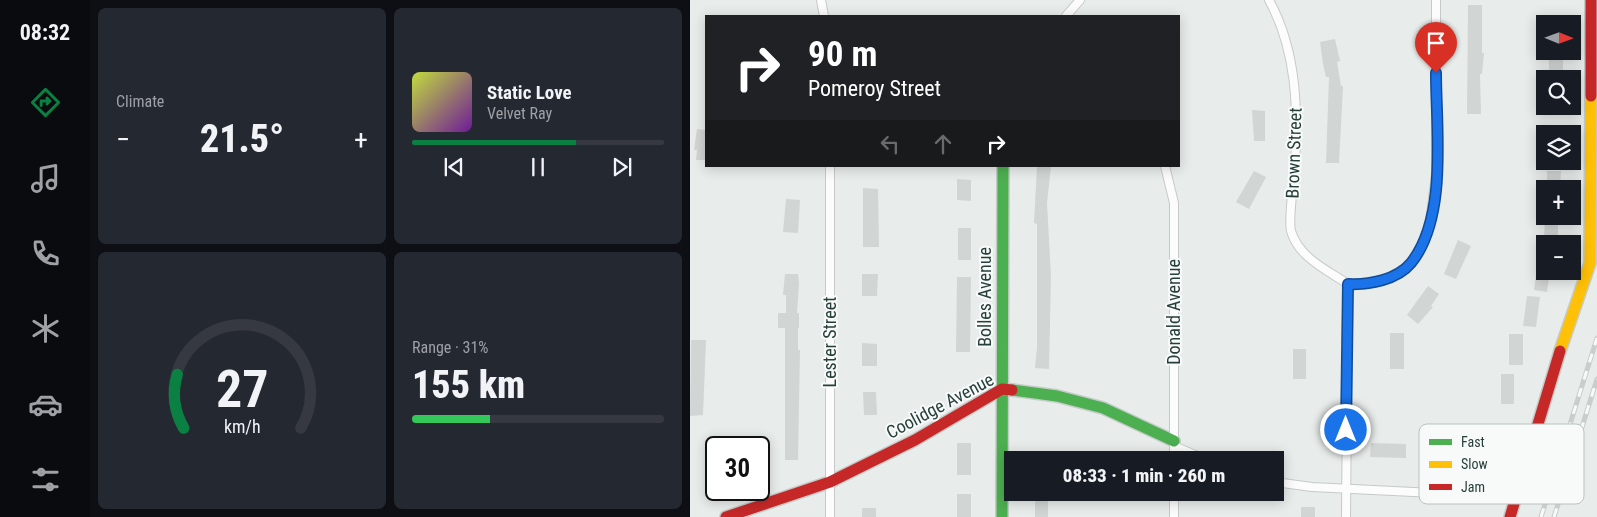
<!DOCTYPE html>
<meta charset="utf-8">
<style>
body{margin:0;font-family:"Roboto Condensed",sans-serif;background:#242831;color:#f1f3f6;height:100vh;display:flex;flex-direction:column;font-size:19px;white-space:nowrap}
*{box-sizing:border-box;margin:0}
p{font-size:16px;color:#9ea1a6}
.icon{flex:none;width:28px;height:28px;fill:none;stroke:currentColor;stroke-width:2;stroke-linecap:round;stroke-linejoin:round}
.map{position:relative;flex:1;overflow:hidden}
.side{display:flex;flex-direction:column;gap:8px;padding:8px;background:#0d0f14;width:600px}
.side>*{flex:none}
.hud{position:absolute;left:15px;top:15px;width:475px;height:152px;border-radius:0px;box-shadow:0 2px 12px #0003;background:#202124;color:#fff;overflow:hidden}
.needle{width:32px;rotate:91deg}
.buttons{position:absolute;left:846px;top:15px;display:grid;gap:10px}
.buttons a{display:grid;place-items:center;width:45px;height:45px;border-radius:0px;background:#171b24;box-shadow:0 2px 12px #0003;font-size:25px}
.speed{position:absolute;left:15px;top:436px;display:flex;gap:10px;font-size:25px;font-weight:700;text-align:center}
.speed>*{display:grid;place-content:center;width:65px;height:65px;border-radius:50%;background:#171b24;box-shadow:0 2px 12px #0003;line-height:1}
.speed .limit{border:2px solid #111;border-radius:8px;background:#fff;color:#111}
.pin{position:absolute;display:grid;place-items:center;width:42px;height:42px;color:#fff;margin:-51px -21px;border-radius:50% 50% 50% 0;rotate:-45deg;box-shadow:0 0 5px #0007}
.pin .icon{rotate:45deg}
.me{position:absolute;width:55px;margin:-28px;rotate:0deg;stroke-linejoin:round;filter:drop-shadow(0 0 4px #0008)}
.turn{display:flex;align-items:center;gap:18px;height:105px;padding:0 20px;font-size:22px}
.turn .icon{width:65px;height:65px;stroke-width:2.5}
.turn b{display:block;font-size:35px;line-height:42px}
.lanes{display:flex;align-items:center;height:48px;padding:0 20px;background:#0003;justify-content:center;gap:25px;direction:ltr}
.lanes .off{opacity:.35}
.big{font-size:38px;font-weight:800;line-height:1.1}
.side .widget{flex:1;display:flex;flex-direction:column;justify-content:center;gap:8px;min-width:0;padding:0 18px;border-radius:8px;background:#242831}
.side .dial{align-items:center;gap:0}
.dial svg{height:130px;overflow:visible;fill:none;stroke:#363941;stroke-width:7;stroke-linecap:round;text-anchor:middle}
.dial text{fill:#f1f3f6;stroke:none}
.song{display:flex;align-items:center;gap:15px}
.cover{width:60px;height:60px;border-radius:8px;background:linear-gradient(135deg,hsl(70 70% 55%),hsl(280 70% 35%))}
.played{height:5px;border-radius:2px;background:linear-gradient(90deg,#0b8043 65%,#363941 65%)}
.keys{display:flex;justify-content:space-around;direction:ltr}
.heat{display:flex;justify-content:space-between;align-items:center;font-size:28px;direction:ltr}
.charge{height:8px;border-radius:4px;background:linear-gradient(90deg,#34c759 31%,#363941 0)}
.side .tiles{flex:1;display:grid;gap:8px;grid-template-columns:repeat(2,1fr)}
.trip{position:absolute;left:314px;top:451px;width:280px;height:50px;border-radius:0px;background:#171b24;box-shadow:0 2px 12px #0003;font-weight:800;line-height:50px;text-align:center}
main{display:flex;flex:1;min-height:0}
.menu{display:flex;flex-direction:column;width:90px;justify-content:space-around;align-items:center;background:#090b0e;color:#9ea1a6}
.menu .icon{width:35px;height:35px}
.menu .selected{color:#0b8043}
.menu b{font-size:22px;color:#f1f3f6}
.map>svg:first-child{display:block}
</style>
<main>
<nav class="menu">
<b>08:32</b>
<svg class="icon selected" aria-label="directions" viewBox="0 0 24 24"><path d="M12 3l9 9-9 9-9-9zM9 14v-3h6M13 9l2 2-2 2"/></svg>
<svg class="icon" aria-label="music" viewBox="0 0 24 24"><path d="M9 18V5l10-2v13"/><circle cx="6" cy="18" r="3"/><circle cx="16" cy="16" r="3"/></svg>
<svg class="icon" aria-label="phone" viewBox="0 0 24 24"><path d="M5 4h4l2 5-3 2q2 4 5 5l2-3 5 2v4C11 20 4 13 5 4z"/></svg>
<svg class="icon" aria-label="climate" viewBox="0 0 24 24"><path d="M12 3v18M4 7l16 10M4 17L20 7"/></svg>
<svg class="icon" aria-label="car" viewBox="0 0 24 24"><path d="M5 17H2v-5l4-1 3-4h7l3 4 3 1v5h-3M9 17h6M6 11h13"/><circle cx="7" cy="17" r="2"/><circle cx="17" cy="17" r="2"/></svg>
<svg class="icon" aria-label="filters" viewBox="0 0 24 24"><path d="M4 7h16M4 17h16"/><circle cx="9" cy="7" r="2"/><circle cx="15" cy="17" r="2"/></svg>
</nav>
<section class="side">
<div class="tiles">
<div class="widget"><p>Climate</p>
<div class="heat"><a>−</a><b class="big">21.5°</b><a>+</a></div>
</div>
<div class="widget">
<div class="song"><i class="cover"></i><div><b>Static Love</b><p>Velvet Ray</p></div></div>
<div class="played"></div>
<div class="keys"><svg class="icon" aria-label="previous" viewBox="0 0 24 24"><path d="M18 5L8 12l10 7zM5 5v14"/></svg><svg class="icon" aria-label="pause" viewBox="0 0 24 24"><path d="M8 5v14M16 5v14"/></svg><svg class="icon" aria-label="next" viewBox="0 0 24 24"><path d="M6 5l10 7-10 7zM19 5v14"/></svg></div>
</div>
<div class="widget dial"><svg viewBox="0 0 100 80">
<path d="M14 69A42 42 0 1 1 86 69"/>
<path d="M14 69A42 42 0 0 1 10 36" stroke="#0b8043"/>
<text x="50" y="56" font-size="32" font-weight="700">27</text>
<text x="50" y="72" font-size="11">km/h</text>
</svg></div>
<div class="widget"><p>Range · 31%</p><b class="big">155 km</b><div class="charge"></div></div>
</div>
</section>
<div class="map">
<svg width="907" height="517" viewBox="0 0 907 517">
<rect width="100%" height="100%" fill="#e8edeb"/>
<g fill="#d1d5d4">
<path d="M 778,5 L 792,5 L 792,53 L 794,53 L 792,74 L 790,74 L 791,114 L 777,114 Z"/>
<path d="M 645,39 L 650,61 L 647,62 L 651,86 L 653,86 L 649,163 L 636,163 L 639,77 L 636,77 L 633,64 L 630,42 Z"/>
<rect x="859" y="51" width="14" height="20"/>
<path d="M 562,110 L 575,111 L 575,141 L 564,141 Z"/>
<path d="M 7,129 L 16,130 L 16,160 L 6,160 L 7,150 L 4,150 Z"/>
<path d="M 347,166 L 361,166 L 357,203 L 361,276 L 359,369 L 345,368 L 347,347 L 347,224 L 344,223 Z"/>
<path d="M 564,171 L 576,177 L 559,209 L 546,202 Z"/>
<path d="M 857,171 L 871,171 L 870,189 L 857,189 Z"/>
<path d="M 267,179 L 281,180 L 281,201 L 267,200 Z"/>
<path d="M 173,188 L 188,189 L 189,247 L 173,247 Z"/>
<path d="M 96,199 L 110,200 L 108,233 L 93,232 Z"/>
<path d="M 855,216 L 868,216 L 868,242 L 854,242 Z"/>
<rect x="268" y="228" width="13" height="32"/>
<path d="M 768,240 L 781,246 L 766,279 L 754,274 Z"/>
<path d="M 848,260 L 855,261 L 855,271 L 860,271 L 857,292 L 844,290 Z"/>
<path d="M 95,274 L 108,274 L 109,283 L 107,313 L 109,313 L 109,328 L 108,328 L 108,350 L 110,350 L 108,460 L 95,460 L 95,328 L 88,328 L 88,313 L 96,313 L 96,295 L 93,295 Z"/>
<path d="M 172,274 L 188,274 L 187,296 L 172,296 Z"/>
<path d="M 267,277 L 281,277 L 280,352 L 266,352 Z"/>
<path d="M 738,286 L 749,294 L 741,306 L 743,307 L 728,324 L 717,315 Z"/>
<path d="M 837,296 L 850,297 L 846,327 L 833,326 Z"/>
<rect x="700" y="333" width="14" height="36"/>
<rect x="819" y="334" width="14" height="31"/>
<path d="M 1,340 L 16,340 L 13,415 L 0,416 Z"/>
<path d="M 172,343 L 187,344 L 187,366 L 172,366 Z"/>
<rect x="603" y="349" width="13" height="30"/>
<rect x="811" y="374" width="13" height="30"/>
<path d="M 173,392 L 186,392 L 187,415 L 174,415 Z"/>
<rect x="267" y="443" width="14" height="32"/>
<path d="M 681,443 L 716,444 L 716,458 L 680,457 Z"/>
<rect x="345" y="492" width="13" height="25"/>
<rect x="267" y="494" width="14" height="23"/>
<rect x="611" y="507" width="14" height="10"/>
<rect x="172" y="508" width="14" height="9"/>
</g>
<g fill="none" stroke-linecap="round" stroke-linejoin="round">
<g stroke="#c5cac8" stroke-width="10">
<g id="street">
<path d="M 131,0 L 134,16"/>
<path d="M 579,0 C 607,51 608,109 605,166 C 604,181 598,218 601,231 C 609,258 637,270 658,284"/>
<path d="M 376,16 L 390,0"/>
<path d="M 475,166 L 484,203 L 484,460"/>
<path d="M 658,284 L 674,285 L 694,280 L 720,265 L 734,243 L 739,229 L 746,175 L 746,0"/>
<path d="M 484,446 L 517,460"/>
<path d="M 585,482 L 622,487 L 825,497"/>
<path d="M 140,517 L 140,166"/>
<path d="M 484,517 L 484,492"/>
<path d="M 656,517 L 658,284"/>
</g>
</g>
<g stroke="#c5cbc9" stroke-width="14">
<g id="fast">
<path d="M 322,390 L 367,396 L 413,408 L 484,441"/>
<path d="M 312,517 L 313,166"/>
</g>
</g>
<g stroke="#c5cbc9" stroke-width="14">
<path id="slow" d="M 870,351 L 900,263 L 901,96"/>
</g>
<g stroke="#c5cbc9" stroke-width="14">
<g id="jam">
<path d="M 901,96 L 901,0"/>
<path d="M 36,517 L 140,482 L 225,440 L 312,389 L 322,390"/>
<path d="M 820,517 L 870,351"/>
</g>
</g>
<use href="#street" stroke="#fcfcfc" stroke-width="8"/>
<use href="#fast" stroke="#4caf50" stroke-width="11"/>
<use href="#slow" stroke="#ffc107" stroke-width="11"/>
<use href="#jam" stroke="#c62828" stroke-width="11"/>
<g stroke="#c9cdcc" stroke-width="5">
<g id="rail">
<path d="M 851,517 L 907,338"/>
<path d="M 864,517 L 907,379"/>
</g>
</g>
<use href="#rail" stroke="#f7faf9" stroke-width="3" stroke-dasharray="9" stroke-linecap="butt"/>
</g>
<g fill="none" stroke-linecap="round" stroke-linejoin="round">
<g stroke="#114b97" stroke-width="12">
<path id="route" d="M 656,430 L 658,284 C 679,285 707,280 721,263 C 758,217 746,129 746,73"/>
</g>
<use href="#route" stroke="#1a73e8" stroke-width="9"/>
</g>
<g text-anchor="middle" stroke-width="4" stroke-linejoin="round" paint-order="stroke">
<g font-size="18" fill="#273f3b" stroke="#f7faf9">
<text transform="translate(604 153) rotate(-88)" y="6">Brown Street</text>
<text transform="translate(295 297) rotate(-90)" y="6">Bolles Avenue</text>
<text transform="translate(484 312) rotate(-90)" y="6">Donald Avenue</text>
<text transform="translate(140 342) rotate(-90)" y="6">Lester Street</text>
<text transform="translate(250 406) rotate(-28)" y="6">Coolidge Avenue</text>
</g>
</g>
<rect x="729" y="424" width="165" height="80" rx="8" fill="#f7faf9" stroke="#b9c2c0" stroke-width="1"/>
<rect x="739" y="439" width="23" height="6" fill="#4caf50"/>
<rect x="739" y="461" width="23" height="7" fill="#ffc107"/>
<rect x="739" y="484" width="23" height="6" fill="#c62828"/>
<g font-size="14" fill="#273f3b">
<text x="771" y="447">Fast</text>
<text x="771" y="469">Slow</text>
<text x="771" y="492">Jam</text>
</g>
</svg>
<div class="buttons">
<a><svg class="needle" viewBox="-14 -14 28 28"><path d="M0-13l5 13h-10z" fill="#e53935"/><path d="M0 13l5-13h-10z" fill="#9ea1a6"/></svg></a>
<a><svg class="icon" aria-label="search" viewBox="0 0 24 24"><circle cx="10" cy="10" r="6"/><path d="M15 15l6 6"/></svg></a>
<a><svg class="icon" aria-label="layers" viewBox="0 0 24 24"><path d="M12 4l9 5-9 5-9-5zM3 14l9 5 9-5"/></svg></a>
<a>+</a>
<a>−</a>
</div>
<div class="speed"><div class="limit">30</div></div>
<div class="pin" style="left:746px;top:73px;background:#d93025"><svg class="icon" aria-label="arrive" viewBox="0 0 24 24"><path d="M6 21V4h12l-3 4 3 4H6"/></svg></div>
<svg class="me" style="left:656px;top:430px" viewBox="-20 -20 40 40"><circle r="17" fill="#1a73e8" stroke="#fff" stroke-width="3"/><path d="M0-11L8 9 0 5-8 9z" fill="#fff"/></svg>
<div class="trip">08:33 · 1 min · 260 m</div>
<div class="hud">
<div class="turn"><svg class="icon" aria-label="right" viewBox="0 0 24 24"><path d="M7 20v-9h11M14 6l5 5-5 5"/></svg><div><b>90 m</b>Pomeroy Street</div></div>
<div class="lanes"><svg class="icon off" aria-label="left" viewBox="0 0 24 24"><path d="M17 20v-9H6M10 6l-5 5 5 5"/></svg><svg class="icon off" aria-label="ahead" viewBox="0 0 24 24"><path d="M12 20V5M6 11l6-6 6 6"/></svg><svg class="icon" aria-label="right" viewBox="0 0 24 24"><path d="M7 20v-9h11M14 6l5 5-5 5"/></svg></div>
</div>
</div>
</main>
